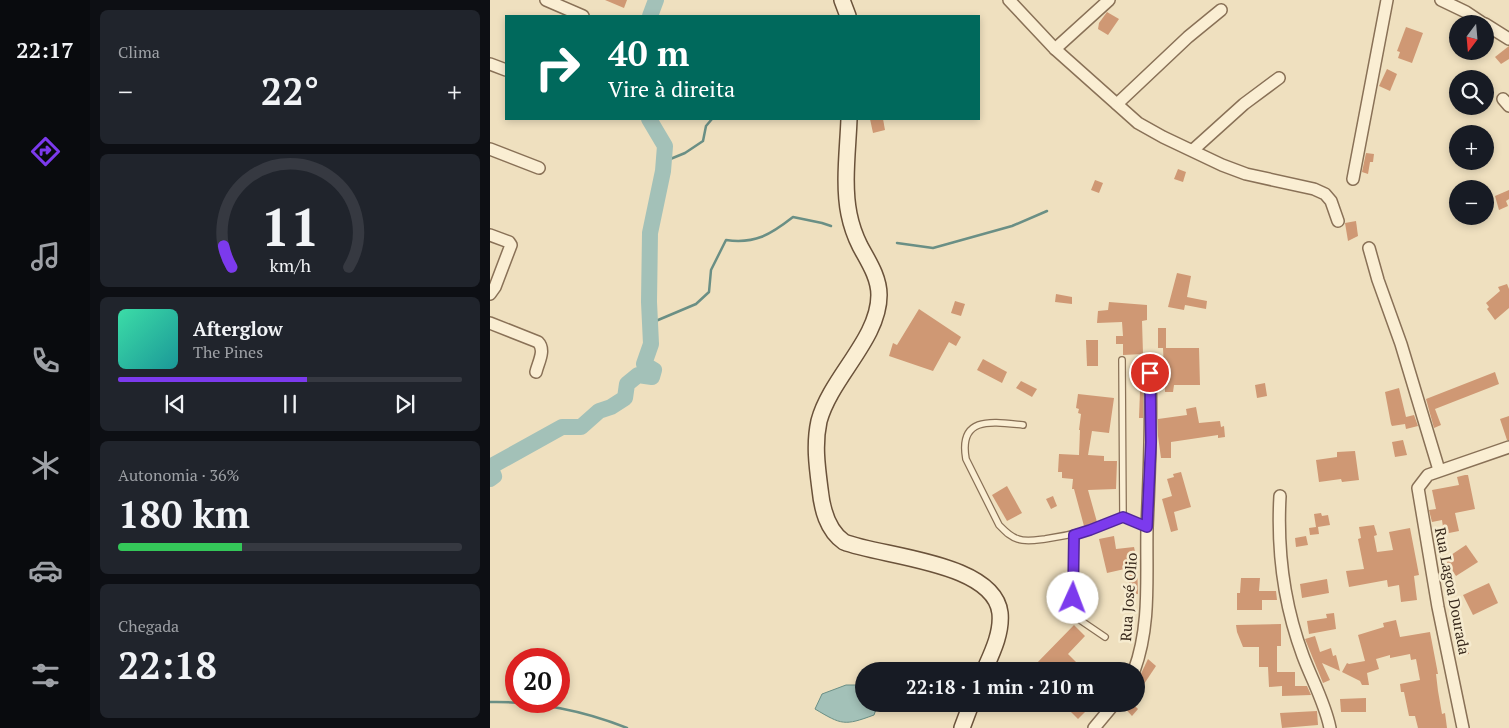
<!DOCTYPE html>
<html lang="pt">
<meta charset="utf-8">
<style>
body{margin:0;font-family:"PT Serif",serif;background:#20242c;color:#f1f3f6;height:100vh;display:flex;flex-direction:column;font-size:19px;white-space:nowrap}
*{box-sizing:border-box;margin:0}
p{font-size:16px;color:#9ea1a6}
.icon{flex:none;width:28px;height:28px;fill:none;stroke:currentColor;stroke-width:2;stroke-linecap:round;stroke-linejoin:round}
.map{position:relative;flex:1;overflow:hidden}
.drawer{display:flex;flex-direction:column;gap:10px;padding:10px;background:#0d0f14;width:400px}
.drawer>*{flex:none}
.banner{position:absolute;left:15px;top:15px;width:475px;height:105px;border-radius:0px;box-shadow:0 2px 8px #0003;background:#00695c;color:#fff;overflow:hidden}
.needle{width:32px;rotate:196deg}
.buttons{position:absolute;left:959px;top:15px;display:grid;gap:10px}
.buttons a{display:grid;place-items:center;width:45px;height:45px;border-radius:50%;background:#171b24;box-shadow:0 2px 8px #0003;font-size:25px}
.speed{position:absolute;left:15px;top:648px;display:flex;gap:10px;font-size:25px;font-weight:700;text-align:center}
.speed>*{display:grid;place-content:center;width:65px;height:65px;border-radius:50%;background:#171b24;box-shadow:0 2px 8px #0003;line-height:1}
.speed .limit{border:8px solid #d22;background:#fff;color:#111}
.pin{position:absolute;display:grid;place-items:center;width:42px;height:42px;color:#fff;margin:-21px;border:2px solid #fff;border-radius:50%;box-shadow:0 1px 5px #0007}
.me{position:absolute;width:55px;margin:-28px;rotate:2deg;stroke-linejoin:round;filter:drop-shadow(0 0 4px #0008)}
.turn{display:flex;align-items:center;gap:18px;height:105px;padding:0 20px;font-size:22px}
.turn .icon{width:65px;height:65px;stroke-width:2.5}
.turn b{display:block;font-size:35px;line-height:42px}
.big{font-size:38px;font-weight:800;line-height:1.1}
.drawer .card{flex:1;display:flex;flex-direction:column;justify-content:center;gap:8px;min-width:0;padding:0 18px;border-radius:8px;background:#20242c}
.drawer .dial{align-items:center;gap:0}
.dial svg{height:130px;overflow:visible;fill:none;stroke:#363941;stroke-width:7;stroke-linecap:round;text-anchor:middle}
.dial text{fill:#f1f3f6;stroke:none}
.song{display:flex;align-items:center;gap:15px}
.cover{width:60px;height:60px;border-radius:8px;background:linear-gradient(135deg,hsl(160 70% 55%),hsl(180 70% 35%))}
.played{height:5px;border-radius:2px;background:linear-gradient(90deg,#7c3aed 55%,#363941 55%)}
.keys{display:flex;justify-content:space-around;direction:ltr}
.heat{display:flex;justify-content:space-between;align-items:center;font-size:28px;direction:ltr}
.charge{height:8px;border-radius:4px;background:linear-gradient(90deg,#34c759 36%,#363941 0)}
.trip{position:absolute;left:365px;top:662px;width:290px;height:50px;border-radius:25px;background:#171b24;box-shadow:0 2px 8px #0003;font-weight:800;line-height:50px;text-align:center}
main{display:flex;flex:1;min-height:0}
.tabs{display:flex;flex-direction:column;width:90px;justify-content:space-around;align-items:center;background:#090b0e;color:#9ea1a6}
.tabs .icon{width:35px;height:35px}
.tabs .selected{color:#7c3aed}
.tabs b{font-size:22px;color:#f1f3f6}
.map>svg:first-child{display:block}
</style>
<main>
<nav class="tabs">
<b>22:17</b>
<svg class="icon selected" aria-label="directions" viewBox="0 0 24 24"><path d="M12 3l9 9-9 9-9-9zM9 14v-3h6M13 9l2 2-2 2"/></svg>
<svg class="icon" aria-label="music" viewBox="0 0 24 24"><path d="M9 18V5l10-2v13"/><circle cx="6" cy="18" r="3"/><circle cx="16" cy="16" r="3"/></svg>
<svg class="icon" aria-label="phone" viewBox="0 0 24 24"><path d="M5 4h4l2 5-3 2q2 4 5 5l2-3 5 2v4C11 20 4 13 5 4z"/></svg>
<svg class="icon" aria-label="climate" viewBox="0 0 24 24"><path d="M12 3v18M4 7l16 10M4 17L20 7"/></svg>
<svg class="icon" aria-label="car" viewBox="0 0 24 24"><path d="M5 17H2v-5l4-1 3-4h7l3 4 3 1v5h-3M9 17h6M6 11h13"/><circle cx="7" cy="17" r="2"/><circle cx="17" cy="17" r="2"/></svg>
<svg class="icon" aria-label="filters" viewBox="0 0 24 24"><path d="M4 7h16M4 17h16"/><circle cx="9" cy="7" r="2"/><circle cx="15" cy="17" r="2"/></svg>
</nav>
<section class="drawer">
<div class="card"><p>Clima</p>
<div class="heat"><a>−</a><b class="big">22°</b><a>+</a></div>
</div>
<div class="card dial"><svg viewBox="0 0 100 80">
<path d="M14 69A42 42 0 1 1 86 69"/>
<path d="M14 69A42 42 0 0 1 9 56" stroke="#7c3aed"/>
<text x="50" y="56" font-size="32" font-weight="700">11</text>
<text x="50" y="72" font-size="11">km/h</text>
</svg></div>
<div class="card">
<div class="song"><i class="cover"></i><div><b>Afterglow</b><p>The Pines</p></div></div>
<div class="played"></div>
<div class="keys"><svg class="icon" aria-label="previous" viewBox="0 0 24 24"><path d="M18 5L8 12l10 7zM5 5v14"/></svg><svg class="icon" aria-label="pause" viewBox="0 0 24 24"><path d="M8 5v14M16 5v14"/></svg><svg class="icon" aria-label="next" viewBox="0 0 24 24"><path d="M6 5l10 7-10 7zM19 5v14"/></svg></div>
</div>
<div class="card"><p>Autonomia · 36%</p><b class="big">180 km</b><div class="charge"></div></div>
<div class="card"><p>Chegada</p><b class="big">22:18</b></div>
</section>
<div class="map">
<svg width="1019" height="728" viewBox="0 0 1019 728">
<rect width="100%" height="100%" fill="#efe0bf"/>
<path fill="#a3c1b8" stroke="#6a8f85" d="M 356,685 L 374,685 L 374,704 L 388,704 L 384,715 C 354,726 352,725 325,709 L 332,694 Z"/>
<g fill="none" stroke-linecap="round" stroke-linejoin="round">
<g stroke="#6a8f85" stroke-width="2.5">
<path d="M 173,162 L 195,153 L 213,141 L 216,126 L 222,119"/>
<path d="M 407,243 L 443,248 L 522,226 L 557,211"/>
<path d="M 161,323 L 206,304 L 219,292 L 221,270 L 236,240 C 265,244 280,235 303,217 L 332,223 L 341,226"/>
<path d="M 0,702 C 46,701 95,711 137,728"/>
</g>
<g stroke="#a3c1b8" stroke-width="16">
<path d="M 160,16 L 166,0"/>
<path d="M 0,479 L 4,476 L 0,467 L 72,427 L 91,427 L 109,411 L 121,407 L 135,398 L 137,384 L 148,375 L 162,377 L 164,370 L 154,364 L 161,344 L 159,302 L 160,233 L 173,171 L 175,146 L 159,119"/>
</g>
</g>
<g fill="#cf9874">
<path d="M 115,0 L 137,0 L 134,8 Z"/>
<path d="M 617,12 L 629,19 L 618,35 L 608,29 L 609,23 Z"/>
<path d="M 916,27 L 933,33 L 922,63 L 908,58 L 910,52 L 907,51 Z"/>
<path d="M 1019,46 L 1019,59 L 1011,64 L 1005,57 Z"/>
<path d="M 897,69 L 907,74 L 900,91 L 889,86 Z"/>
<path d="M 380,119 L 393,119 L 395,130 L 383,133 Z"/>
<path d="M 876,153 L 884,154 L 883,162 L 880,162 L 878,174 L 872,172 Z"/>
<path d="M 688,169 L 696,172 L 693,182 L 684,179 Z"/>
<path d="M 605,180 L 613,183 L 609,193 L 601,190 Z"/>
<path d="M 1019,190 L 1019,199 L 1016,201 L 1018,206 L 1009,210 L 1005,196 Z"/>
<path d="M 866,221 L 868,236 L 858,241 L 855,223 Z"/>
<path d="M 687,273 L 701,276 L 697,297 L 717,301 L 716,309 L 695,305 L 694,310 L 678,307 Z"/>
<path d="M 1017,284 L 1019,289 L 1019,308 L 1005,320 L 997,309 L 999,307 L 996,303 L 1010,291 L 1008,287 Z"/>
<path d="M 566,294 L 582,297 L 582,304 L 565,302 Z"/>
<path d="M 465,301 L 475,304 L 471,316 L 461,313 Z"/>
<path d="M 619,302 L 657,305 L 657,320 L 652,321 L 653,354 L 633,355 L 633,344 L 626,344 L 626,336 L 633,336 L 632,322 L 607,323 L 608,311 L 618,310 Z"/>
<path d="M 429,309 L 471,337 L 466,346 L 459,342 L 443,371 L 399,356 L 403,343 L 407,345 Z"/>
<rect x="668" y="328" width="8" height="20"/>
<path d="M 596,340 L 608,340 L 608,366 L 597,366 Z"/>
<path d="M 673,348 L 709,348 L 710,385 L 684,385 L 683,392 L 675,392 Z"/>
<path d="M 493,359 L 517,372 L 512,383 L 487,370 Z"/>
<path d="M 1005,372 L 1009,384 L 945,409 L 951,425 L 944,428 L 936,399 Z"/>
<path d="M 531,381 L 547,389 L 542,397 L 526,388 Z"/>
<path d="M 775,383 L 777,396 L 767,398 L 765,385 Z"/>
<path d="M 909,388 L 916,417 L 924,415 L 928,426 L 916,429 L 915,424 L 902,426 L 901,424 L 895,392 Z"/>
<path d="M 650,391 L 653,391 L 653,418 L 649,418 Z"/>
<path d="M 588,394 L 624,398 L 619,433 L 602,431 L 598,455 L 614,456 L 614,461 L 627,461 L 626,489 L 598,490 L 607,522 L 594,526 L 584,489 L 582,489 L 583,479 L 572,478 L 572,472 L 568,472 L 569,454 L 589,455 L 590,430 L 589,430 L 591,414 L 588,413 L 589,409 L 586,408 Z"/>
<path d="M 706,407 L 709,423 L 730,421 L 731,427 L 734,426 L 735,437 L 728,438 L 728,435 L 681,442 L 681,458 L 671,458 L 668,436 L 668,419 L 697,415 L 696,409 Z"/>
<path d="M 1019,416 L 1019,440 L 1017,440 L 1010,419 Z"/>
<path d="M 913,440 L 917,455 L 905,457 L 902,442 Z"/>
<path d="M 865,451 L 869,480 L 852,482 L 851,479 L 829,482 L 826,460 L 847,457 L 847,452 Z"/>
<path d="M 691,472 L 701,507 L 684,512 L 688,530 L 681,532 L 672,499 L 682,496 L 677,479 L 684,477 L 683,474 Z"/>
<path d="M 975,475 L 978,475 L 985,509 L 965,513 L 969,531 L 954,534 L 952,520 L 942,522 L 939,510 L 946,509 L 942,490 L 969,485 L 967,477 Z"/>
<path d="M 517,486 L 532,513 L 517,521 L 502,495 Z"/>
<path d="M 563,496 L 567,506 L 561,509 L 556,499 Z"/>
<path d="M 831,513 L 832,516 L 838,515 L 840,525 L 828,527 L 829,534 L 820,535 L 819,528 L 826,527 L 824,514 Z"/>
<path d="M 884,525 L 887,535 L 884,536 L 887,552 L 903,550 L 899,532 L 920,528 L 929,575 L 924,576 L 927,600 L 911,602 L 909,585 L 898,587 L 897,580 L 859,587 L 856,571 L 874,569 L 868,539 L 871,538 L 869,527 Z"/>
<path d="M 624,536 L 626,549 L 644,547 L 647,561 L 648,594 L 639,594 L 639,568 L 617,573 L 609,539 Z"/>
<path d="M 816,536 L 818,545 L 806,547 L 805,538 Z"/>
<path d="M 976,545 L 988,562 L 966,576 L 955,559 Z"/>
<path d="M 751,578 L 770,578 L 769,591 L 786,591 L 787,600 L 772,600 L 772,610 L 747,610 L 747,593 L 750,593 Z"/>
<path d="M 837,579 L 839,593 L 812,598 L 810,584 Z"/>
<path d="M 999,583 L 1008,603 L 983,615 L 973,595 Z"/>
<path d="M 844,613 L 846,629 L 819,634 L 817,621 L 837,618 L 836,614 Z"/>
<path d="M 906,620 L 910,637 L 940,632 L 948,674 L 946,674 L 948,691 L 952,714 L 955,713 L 957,728 L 928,728 L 925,716 L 919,716 L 914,692 L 911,692 L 910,684 L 930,680 L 926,659 L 921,660 L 920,654 L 900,658 L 900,655 L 886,659 L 889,669 L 877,673 L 879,685 L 872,685 L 870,681 L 852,672 L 857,663 L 859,664 L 875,661 L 868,635 L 894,627 L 893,623 Z"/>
<path d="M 791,624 L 791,646 L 787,646 L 787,672 L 805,672 L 805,686 L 817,686 L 821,695 L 792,696 L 792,686 L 779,687 L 778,667 L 769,667 L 769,647 L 753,647 L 747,632 L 746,625 Z"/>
<path d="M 584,625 L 595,636 L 578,654 L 595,671 L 549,671 L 544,666 Z"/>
<path d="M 825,636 L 830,652 L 841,648 L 843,656 L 846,655 L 850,671 L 832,663 L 840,680 L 833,683 L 815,639 Z"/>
<path d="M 977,641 L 979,654 L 968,656 L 966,643 Z"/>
<path d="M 658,659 L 666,666 L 654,684 L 648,680 Z"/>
<path d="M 876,698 L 876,712 L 851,712 L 850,699 Z"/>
<path d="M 580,704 L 603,704 L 588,719 L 577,708 Z"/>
<path d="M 631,704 L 643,704 L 648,709 L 642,716 Z"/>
<path d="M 827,711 L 828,725 L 792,728 L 790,713 Z"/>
</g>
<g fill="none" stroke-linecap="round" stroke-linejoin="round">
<g stroke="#897157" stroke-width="8">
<g id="lane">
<path d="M 632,360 L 633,517"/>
<path d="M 533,425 C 504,422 468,415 476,459 L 509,525 C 515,531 520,537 528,539 C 536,542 546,540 555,539 C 583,535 607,529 633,517 L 657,527"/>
<path d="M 584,535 L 583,606 L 590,620 L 615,637"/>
</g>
</g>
<g stroke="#897157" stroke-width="14">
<g id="street">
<path d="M 56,0 L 93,16"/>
<path d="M 519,0 L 565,49 L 648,123 L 673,137 L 732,165 L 756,174 L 824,189 L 835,194 L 841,201 L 848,221"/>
<path d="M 951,0 L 976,12 L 994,24"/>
<path d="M 995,24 L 1019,39"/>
<path d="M 565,49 L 619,0"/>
<path d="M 0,64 L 16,70"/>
<path d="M 1013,99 L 1019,106"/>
<path d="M 627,104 L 698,37 L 731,10"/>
<path d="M 0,149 L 49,168"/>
<path d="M 703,150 L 754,104 L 789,78"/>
<path d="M 863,179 L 897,0"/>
<path d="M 0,235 L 19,242 L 21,245 L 5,287 L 0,294"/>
<path d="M 879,248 L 888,280 L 911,344 L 949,470"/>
<path d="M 0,323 L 48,342 C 56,350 48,363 46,372"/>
<path d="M 790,496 C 787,550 794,605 813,656 C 822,680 835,703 840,728"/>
<path d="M 644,671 C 661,625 656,577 657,528 C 659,476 662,425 660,373"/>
<path d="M 604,728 L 624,704"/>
<path d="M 973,728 L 948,607 L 928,488 L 938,475 L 1019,447"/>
</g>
</g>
<g stroke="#6a523a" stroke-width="18">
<g id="secondary">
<path d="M 352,0 L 358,16"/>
<path d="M 359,119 C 358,148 353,185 359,214 C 361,224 365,236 370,246 C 378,261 389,277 389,295 C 389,339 341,377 329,421 C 324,444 327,466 330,489 C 332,509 337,530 354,542 C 392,557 504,562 510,613 C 512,633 502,653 494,671"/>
<path d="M 472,728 L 481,704"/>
</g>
</g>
<use href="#lane" stroke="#faeed3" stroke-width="5.5"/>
<use href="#street" stroke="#faeed3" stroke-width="11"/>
<use href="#secondary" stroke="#faeed3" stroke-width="15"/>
</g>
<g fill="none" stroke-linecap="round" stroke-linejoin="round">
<g stroke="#51269a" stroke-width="12">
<path id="route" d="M 583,598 L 584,535 L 600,530 L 633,517 L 657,527 L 661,442 L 660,373"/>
</g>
<use href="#route" stroke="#7c3aed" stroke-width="9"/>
</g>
<g text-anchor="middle" stroke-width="5" stroke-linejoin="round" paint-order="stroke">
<g font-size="15" fill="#38291c" stroke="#f6ebcf">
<text transform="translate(962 591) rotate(79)" y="5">Rua Lagoa Dourada</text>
<text transform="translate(639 597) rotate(-86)" y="5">Rua José Olio</text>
</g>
</g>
</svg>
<div class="buttons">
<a><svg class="needle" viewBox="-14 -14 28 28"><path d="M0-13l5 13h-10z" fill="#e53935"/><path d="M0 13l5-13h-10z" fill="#9ea1a6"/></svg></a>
<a><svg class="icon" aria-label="search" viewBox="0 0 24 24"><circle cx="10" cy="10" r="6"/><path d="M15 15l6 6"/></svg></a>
<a>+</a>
<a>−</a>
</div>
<div class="speed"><div class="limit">20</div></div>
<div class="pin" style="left:660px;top:373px;background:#d93025"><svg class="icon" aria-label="arrive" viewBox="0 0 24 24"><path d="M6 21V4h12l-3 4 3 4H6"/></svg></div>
<svg class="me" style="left:583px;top:598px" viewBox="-20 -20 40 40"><circle r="19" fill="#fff"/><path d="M0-13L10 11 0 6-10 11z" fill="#7c3aed"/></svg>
<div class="trip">22:18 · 1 min · 210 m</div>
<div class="banner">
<div class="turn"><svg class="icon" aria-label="right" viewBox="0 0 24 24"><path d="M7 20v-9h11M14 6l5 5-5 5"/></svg><div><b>40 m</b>Vire à direita</div></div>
</div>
</div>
</main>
